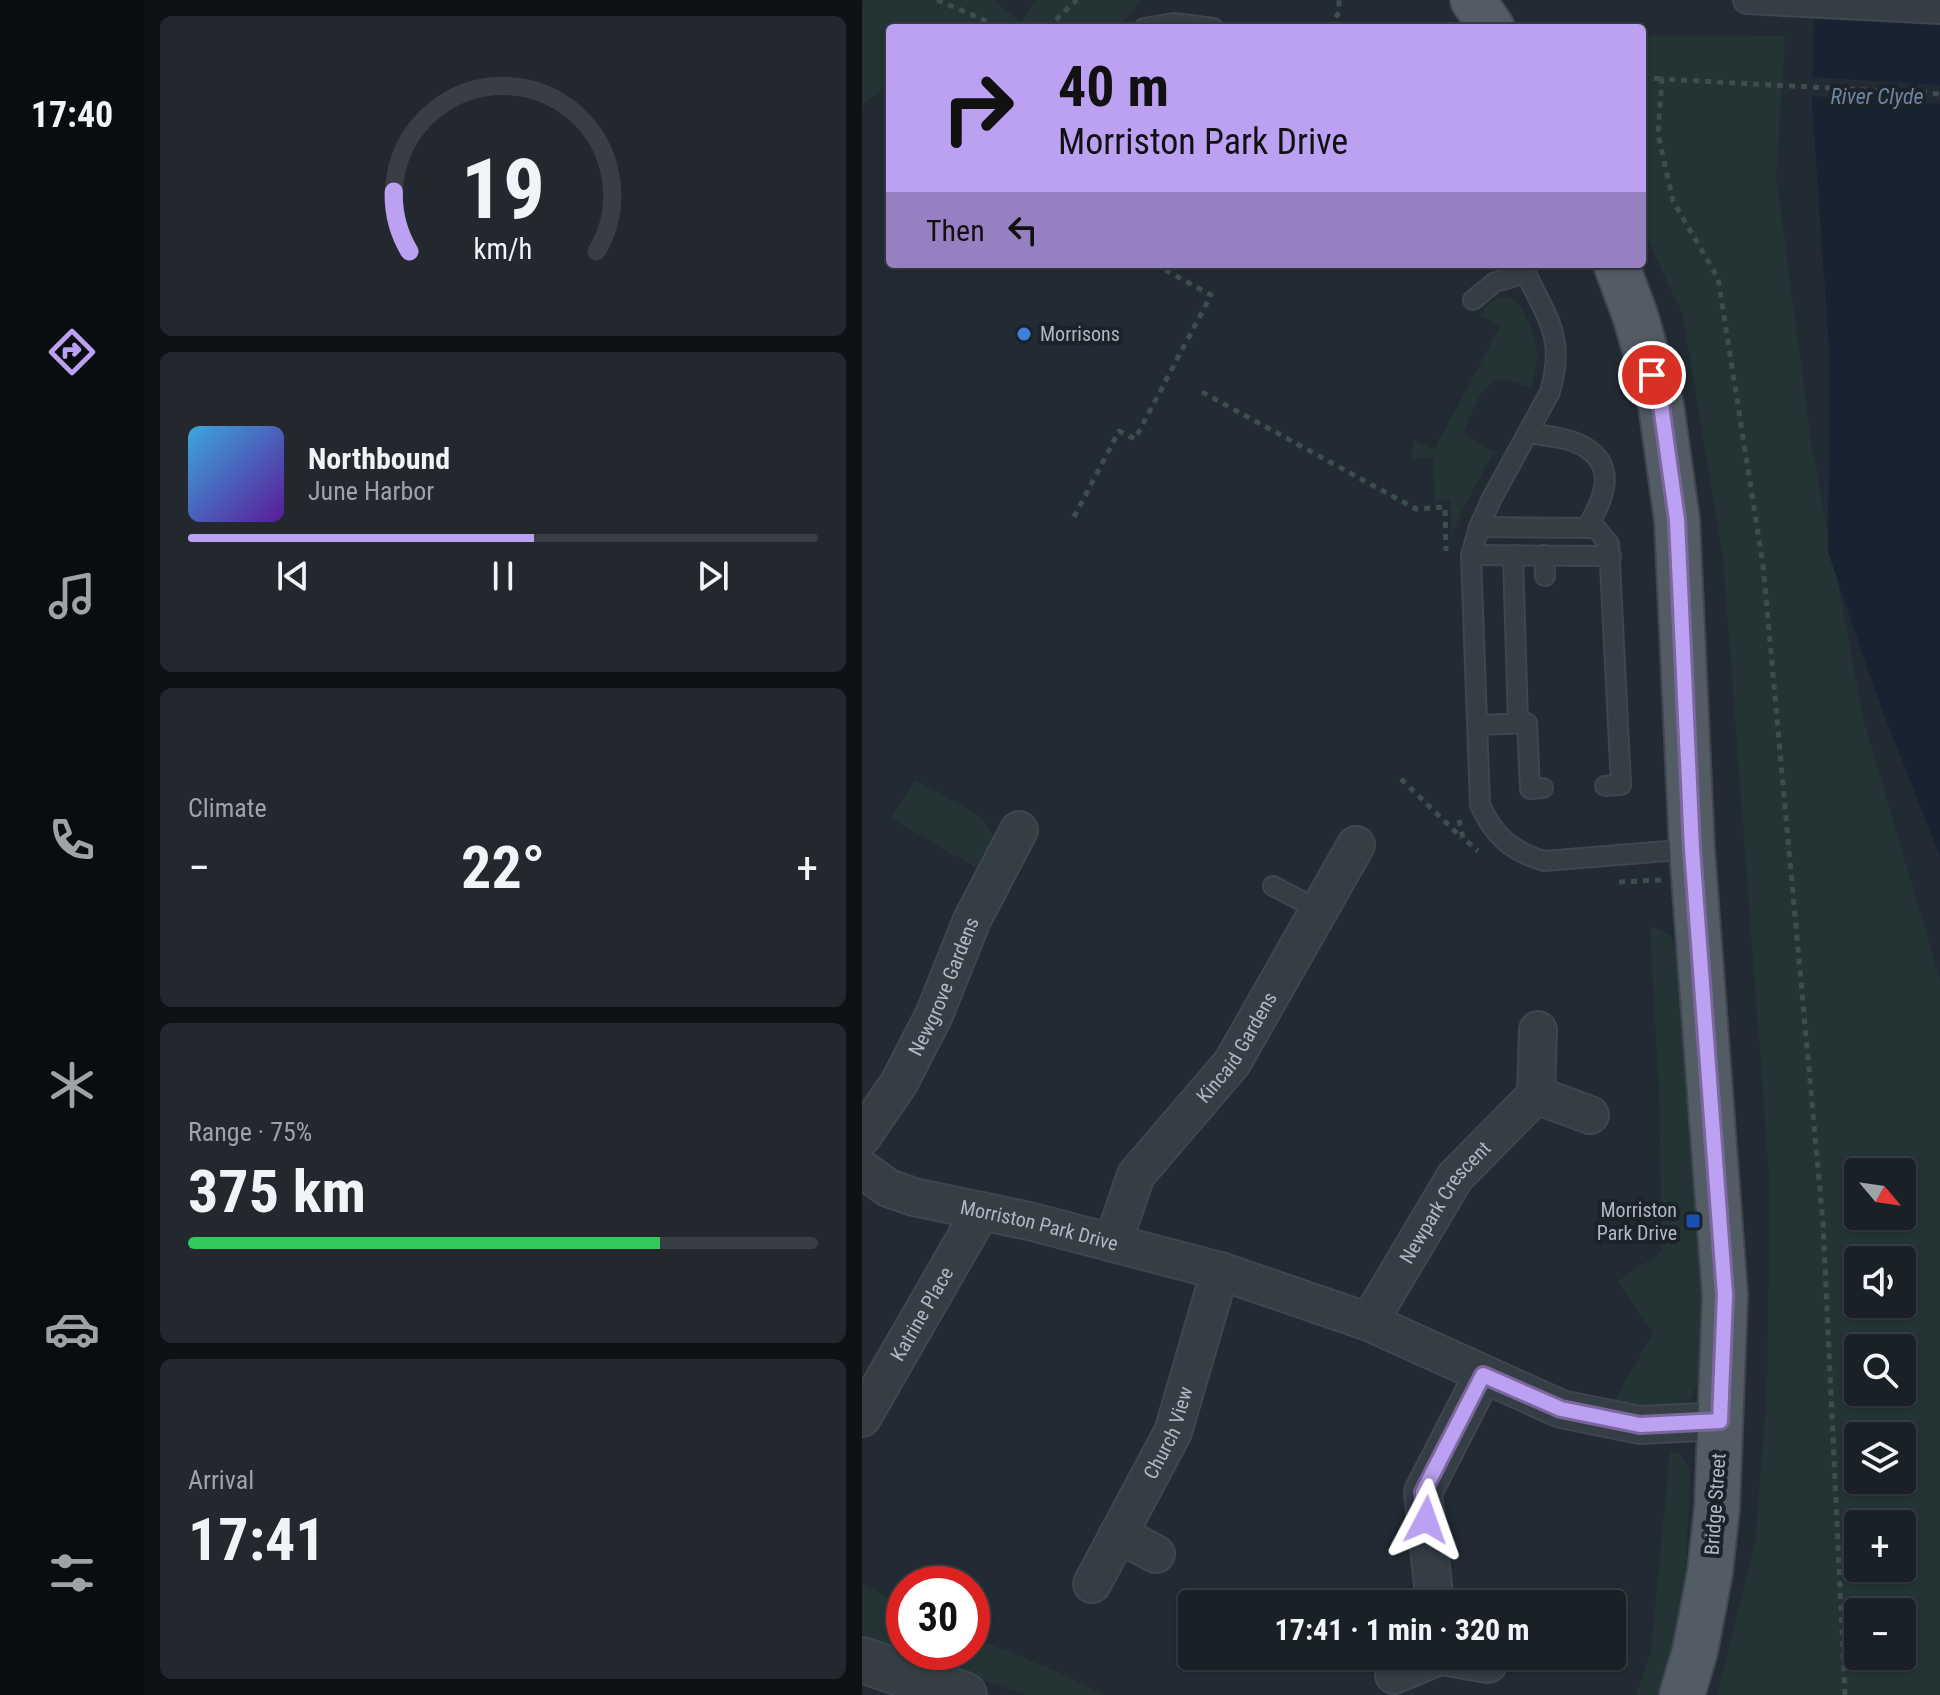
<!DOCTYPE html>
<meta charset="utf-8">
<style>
body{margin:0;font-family:"Roboto Condensed",sans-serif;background:#23282f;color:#f1f3f6;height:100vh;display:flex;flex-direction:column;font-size:30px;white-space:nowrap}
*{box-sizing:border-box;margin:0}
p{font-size:26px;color:#9fa3a7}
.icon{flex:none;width:44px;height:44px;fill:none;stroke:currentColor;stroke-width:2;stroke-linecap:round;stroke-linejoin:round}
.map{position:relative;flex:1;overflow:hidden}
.drawer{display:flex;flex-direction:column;gap:16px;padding:16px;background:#0e1215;width:718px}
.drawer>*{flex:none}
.top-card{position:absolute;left:24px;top:24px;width:760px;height:244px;border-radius:8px;box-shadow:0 2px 6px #0004,0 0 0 2px #383e44;background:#bca0f2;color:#111;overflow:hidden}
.needle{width:52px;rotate:119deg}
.fabs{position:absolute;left:982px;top:1158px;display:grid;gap:16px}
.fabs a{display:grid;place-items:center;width:72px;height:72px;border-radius:8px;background:#1a2027;box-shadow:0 2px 6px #0004,0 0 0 2px #383e44;font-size:40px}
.speed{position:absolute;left:24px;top:1566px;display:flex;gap:16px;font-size:40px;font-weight:700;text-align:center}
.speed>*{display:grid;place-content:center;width:104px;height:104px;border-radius:50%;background:#1a2027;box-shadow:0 2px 6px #0004,0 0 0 2px #383e44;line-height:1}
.speed .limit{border:12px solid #d22;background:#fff;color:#111}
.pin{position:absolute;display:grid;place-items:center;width:68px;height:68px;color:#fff;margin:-34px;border:4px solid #fff;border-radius:50%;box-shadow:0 2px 8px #0007}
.me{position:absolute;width:88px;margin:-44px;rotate:4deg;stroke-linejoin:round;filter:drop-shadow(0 0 6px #0008)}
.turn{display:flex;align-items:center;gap:28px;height:168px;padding:0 40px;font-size:36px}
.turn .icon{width:104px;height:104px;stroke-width:2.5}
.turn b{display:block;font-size:56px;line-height:68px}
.then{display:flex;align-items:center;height:76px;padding:0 40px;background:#0003;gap:16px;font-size:30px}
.big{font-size:60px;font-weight:700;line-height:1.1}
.drawer .tile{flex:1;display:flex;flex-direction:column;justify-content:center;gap:12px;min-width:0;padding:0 28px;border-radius:12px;background:#23282f}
.drawer .dial{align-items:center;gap:0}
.dial svg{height:208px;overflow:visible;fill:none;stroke:#383e44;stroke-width:7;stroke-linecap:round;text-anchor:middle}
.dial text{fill:#f1f3f6;stroke:none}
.song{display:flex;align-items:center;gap:24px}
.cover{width:96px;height:96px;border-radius:12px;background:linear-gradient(135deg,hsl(200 70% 55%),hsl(270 70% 35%))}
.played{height:8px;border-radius:4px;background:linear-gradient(90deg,#bca0f2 55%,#383e44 55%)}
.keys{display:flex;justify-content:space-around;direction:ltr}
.heat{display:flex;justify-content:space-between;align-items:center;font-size:44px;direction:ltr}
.charge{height:12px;border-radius:6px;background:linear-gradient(90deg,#34c759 75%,#383e44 0)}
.trip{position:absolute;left:316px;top:1590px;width:448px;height:80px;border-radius:8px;background:#1a2027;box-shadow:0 2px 6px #0004,0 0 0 2px #383e44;font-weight:700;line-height:80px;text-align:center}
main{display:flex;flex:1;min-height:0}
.tabs{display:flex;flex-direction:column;width:144px;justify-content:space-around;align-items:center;background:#0a0d10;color:#9fa3a7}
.tabs .icon{width:56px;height:56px}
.tabs .selected{color:#bca0f2}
.tabs b{font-size:36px;color:#f1f3f6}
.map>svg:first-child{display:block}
</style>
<main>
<nav class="tabs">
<b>17:40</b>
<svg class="icon selected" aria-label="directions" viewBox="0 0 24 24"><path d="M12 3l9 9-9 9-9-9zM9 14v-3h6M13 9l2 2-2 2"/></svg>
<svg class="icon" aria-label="music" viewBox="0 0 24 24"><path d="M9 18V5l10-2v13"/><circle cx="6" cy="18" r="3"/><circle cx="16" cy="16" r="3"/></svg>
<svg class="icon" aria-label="phone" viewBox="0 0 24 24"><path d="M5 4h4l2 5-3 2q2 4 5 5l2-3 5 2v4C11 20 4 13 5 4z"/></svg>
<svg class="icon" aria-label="climate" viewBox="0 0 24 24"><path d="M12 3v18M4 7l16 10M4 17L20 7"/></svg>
<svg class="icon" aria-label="car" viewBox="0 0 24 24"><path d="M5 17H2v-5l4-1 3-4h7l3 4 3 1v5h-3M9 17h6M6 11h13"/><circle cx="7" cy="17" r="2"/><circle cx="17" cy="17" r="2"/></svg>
<svg class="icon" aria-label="filters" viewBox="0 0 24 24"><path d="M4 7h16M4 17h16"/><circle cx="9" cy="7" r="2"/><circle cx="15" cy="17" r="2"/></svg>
</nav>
<section class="drawer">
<div class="tile dial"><svg viewBox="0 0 100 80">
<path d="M14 69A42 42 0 1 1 86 69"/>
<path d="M14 69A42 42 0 0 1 8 46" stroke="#bca0f2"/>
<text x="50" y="56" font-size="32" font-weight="700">19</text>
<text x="50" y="72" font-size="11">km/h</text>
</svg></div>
<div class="tile">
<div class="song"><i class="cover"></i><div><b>Northbound</b><p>June Harbor</p></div></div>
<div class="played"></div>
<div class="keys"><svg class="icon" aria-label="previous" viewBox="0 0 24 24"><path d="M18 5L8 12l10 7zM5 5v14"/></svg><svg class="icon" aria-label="pause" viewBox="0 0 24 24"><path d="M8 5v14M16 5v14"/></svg><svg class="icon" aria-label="next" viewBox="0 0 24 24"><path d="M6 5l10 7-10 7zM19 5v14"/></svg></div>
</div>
<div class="tile"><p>Climate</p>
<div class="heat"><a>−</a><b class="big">22°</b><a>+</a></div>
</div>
<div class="tile"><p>Range · 75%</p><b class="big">375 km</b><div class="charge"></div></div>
<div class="tile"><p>Arrival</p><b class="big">17:41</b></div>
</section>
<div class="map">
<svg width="1078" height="1695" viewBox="0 0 1078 1695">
<rect width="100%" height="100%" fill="#222b34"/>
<g fill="#243435" fill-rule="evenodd">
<path d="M 2,0 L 131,0 L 159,22 L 175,0 L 280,0 L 255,28 L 28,28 L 28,82 L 0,106 L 0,6 Z"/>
<path d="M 780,35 L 923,36 L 914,176 L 950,449 L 1002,722 L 1078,980 L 1078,1695 L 855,1695 L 893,1545 L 905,1396 L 908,1186 L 861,555 L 821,315 L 780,227 ZM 996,1172 L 1040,1172 L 1040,1216 L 996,1216 ZM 996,1260 L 1040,1260 L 1040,1304 L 996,1304 ZM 996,1348 L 1040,1348 L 1040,1392 L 996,1392 ZM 996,1436 L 1040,1436 L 1040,1480 L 996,1480 ZM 996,1524 L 1040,1524 L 1040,1568 L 996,1568 ZM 996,1612 L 1040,1612 L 1040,1656 L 996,1656 Z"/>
<path d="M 642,297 L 656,302 C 673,334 682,350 669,387 C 660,385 646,379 637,380 C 617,384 608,418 601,434 L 632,452 L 600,511 L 590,535 L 588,500 L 573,502 L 571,458 L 549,459 L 552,440 L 572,450 L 638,327 L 619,316 C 624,304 630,299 642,297 Z"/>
<path d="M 53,780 L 115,814 L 138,844 L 130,877 L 29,818 Z"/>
<path d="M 788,926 L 809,935 L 820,967 L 840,1286 L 841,1375 L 827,1400 L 812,1405 L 748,1408 L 791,1333 L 756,1281 L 800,1252 L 797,1089 Z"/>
<path d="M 808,1452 L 818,1454 L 828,1470 L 822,1612 L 798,1695 L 774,1695 L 789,1652 Z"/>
<path d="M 0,1584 L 42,1605 L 42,1652 L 110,1652 L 110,1637 L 194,1671 L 242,1695 L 165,1695 L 0,1638 Z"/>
</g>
<path fill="#172330" d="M 953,0 L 1078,0 L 1078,857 L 1016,699 L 966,552 L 968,361 L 950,103 Z"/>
<path fill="#222b34" d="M 947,77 L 1078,85 L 1078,104 L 947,96 Z"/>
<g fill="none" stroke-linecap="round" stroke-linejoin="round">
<g stroke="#3e464f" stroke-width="22">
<g id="service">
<path d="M 282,28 L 312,23 L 351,28"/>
<path d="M 660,264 C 682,316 705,333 688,392 L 629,500 L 617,527 L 609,555 L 618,805 C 632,836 649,851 682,861 L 830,849"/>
<path d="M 611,300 L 633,282 L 664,273"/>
<path d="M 666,433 C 683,436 705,437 721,446 C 757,466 741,501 725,527"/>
<path d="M 617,527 L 734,528 L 747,544 L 759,785 L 743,786"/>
<path d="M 609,555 L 749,556"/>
<path d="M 651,555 L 656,723"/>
<path d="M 682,555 L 683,576"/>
<path d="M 616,725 L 665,723 L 668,789 L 681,788"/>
<path d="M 411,886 L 457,910"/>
</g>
</g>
<g stroke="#3e464f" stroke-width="30">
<path id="pedestrian" d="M 885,0 L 1078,10"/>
</g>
<g stroke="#3e464f" stroke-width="40">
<g id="minor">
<path d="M 676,1030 L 674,1095 L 728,1115"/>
<path id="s1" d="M 0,1137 L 37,1083 L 72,1015 L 110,920 L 157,830"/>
<path id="s2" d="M 0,1169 L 26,1188 L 52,1197 L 167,1221 L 358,1271 L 507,1322 L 699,1409 L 778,1425 L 858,1421"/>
<path id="s3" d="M 251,1242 L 274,1175 L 370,1063 L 494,845"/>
<path id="s4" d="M 507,1322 L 593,1177 L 674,1095"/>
<path id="s5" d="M 0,1418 L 119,1211"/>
<path d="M 256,1534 L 294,1554"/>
<path id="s6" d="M 230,1584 L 311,1432 L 358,1271"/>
<path d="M 573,1604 L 561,1492 L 621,1375"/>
<path d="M 580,1656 L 626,1664"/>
<path d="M 532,1675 L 577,1656"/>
</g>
</g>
<g stroke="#3e464f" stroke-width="48">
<path id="tertiary" d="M 0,1660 L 102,1695"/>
</g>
<g stroke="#3e464f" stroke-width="48">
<g id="primary">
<path d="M 611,0 L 630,28"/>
<path d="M 754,264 L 773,315 L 799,405 L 815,520 L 830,849 L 863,1295 L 855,1508 L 848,1572 L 833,1651 L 820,1695"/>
</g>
</g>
<g stroke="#3c4e4e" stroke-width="5" stroke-dasharray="6 6" stroke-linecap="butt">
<path d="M 75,0 L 141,28"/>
<path d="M 185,28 L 215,0"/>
<path d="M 468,28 L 477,12 L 477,0"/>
<path d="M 780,77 L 800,79"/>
<path d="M 340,392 L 554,509 L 583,507 L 584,551"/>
<path d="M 212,517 L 257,431 L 273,439 L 349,295 L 292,264"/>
<path d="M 539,779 L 600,838"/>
<path d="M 597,820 L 601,838 L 616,851"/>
<path d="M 757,882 L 799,880"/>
<path d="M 983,1695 L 961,1223 L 901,565 L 856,278 L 811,201 L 796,134 L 800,79 L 1078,94"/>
</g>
<use href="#service" stroke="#353d45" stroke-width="18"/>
<use href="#pedestrian" stroke="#353d45" stroke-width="26"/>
<use href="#minor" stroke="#353d45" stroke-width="36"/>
<use href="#tertiary" stroke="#353d45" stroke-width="44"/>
<use href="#primary" stroke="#535c65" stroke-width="44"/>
</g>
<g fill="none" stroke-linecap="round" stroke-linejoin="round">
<g stroke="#7a689d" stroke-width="20">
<path id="route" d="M 564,1520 L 561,1492 L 621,1375 L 699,1409 L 778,1425 L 858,1421 L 863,1295 L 830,849 L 815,520 L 799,405 L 790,375"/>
</g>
<use href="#route" stroke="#bca0f2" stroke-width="14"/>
</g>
<circle fill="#3f7fe0" stroke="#1b2229" stroke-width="3" cx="162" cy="334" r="8"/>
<rect fill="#1a4fb4" stroke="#1b2229" stroke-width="3" x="823" y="1213" width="16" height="16" rx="4"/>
<g text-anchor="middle" stroke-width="8" stroke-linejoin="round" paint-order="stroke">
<g font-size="20" fill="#afb8c2" stroke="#1b2229" text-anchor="start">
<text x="178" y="341">Morrisons</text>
<text x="815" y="1217" text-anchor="end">Morriston<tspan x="815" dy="23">Park Drive</tspan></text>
</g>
<g font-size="20" fill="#afb8c2" stroke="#1b2229">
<text dy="7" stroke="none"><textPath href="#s1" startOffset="172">Newgrove Gardens</textPath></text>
<text dy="7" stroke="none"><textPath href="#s3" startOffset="234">Kincaid Gardens</textPath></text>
<text dy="7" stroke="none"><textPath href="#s4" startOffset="142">Newpark Crescent</textPath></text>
<text dy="7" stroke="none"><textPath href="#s2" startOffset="188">Morriston Park Drive</textPath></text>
<text dy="7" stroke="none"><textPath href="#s5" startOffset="120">Katrine Place</textPath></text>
<text dy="7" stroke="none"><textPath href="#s6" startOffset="170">Church View</textPath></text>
<text transform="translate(853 1504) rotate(-86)" y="7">Bridge Street</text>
</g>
<g font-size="22" font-style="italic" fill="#6c849d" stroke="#1b2229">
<text x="1015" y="104">River Clyde</text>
</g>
</g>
</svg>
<div class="fabs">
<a><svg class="needle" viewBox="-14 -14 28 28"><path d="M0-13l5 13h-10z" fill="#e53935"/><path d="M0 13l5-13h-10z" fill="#9fa3a7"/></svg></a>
<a><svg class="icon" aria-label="sound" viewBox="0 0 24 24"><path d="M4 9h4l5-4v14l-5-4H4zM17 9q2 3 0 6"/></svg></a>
<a><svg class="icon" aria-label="search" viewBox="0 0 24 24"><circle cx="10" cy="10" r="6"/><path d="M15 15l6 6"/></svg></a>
<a><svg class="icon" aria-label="layers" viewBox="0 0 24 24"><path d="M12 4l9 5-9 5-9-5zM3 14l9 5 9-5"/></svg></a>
<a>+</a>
<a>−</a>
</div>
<div class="speed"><div class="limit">30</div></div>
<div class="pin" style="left:790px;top:375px;background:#d93025"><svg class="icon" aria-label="arrive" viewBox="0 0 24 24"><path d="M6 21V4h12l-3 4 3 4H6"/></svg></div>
<svg class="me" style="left:564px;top:1520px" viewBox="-20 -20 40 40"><path d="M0-17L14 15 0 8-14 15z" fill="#bca0f2" stroke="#fff" stroke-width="4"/></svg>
<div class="trip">17:41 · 1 min · 320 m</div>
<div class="top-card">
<div class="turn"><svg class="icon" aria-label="right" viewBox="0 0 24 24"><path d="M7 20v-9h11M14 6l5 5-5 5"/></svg><div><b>40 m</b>Morriston Park Drive</div></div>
<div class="then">Then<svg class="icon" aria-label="left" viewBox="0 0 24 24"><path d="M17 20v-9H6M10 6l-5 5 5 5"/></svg></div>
</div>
</div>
</main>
